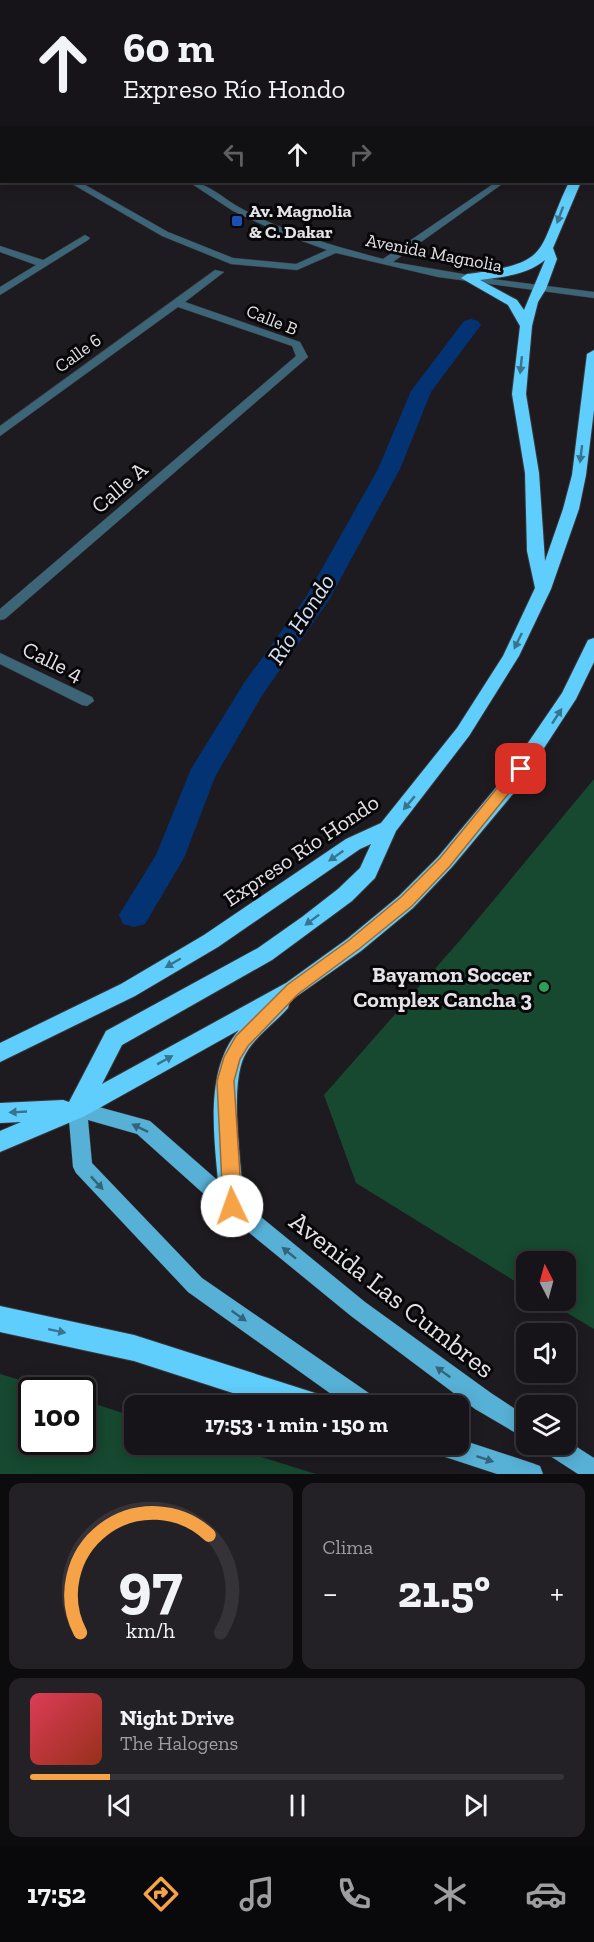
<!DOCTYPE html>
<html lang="es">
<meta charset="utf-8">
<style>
body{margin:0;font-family:"Zilla Slab",serif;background:#232125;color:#f1f3f6;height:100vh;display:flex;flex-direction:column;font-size:22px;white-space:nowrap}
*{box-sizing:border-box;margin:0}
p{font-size:20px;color:#9e9ea2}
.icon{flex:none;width:33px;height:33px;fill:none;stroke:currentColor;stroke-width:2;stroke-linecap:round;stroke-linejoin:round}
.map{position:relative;height:1474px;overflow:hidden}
.drawer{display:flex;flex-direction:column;gap:9px;padding:9px;background:#0c0b0d;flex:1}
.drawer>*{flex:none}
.top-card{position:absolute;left:0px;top:0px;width:594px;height:183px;box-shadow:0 3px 15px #0003,0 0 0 2px #353337;background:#161418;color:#f1f3f6;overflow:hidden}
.needle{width:39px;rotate:354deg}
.fabs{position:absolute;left:516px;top:1251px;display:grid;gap:12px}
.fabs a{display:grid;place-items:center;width:60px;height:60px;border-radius:12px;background:#161418;box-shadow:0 3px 15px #0003,0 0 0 2px #353337;font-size:30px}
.speed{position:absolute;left:18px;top:1377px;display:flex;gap:12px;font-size:30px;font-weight:700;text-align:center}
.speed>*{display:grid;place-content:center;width:78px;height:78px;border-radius:50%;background:#161418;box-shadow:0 3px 15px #0003,0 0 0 2px #353337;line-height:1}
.speed .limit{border:3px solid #111;border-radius:9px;background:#fff;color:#111}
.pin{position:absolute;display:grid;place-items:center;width:51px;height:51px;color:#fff;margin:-26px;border-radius:12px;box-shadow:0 3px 9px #0006}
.me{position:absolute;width:66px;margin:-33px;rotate:357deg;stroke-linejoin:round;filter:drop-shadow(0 0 4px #0008)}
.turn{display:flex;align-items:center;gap:21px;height:126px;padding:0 24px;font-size:27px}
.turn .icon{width:78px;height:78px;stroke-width:2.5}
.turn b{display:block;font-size:42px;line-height:51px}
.lanes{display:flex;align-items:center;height:57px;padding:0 24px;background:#0003;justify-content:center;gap:30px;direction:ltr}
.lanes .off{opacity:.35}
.big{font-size:45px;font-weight:800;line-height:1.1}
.drawer .card{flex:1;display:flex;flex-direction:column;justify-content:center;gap:9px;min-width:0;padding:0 21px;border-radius:12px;background:#232125}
.drawer .dial{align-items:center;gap:0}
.dial svg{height:156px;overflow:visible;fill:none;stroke:#353337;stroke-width:7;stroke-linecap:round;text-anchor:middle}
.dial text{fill:#f1f3f6;stroke:none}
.song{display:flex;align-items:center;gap:18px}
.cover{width:72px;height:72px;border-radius:9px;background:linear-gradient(135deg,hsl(350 70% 55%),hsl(10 70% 35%))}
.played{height:6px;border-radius:3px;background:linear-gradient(90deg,#f6a247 15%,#353337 15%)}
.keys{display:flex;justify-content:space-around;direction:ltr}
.heat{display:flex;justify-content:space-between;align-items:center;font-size:33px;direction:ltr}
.drawer .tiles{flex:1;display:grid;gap:9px;grid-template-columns:1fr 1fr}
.card:last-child{grid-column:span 2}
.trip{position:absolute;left:124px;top:1395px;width:345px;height:60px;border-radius:12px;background:#161418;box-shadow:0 3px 15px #0003,0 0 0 2px #353337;font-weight:800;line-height:60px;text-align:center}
.tabs{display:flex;height:96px;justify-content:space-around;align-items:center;background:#09080a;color:#9e9ea2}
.tabs .icon{width:42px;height:42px}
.tabs .current{color:#f6a247}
.tabs b{font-size:27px;color:#f1f3f6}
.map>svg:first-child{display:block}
</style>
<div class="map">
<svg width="594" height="1474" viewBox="0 0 594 1474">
<rect width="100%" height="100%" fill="#1d1b20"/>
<g fill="#16492f">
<path d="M 594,779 L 594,1329 L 547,1301 L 566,1300 L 566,1262 L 526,1262 L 526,1288 L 356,1183 L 324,1095 L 462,938 Z"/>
<path d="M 0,1374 L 53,1390 L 32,1390 L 32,1442 L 82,1442 L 83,1400 L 135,1417 L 135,1444 L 223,1445 L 316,1474 L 0,1474 Z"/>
</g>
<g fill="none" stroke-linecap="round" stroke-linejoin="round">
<g fill="#033373" fill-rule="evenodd">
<path d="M 592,57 L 594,57 L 592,74 Z"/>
<path d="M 471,319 L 478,321 L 481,325 L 431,392 L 400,469 L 329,600 L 263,694 L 215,777 L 184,858 L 145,924 L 134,927 L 123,924 L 119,915 L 156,855 L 191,769 L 244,683 L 306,597 L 378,469 L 411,391 L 464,321 Z"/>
</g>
<g stroke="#39373c" stroke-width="1">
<g id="minor">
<rect x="141" y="0" width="8" height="2"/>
<path d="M 274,0 L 282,0 L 282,2 L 275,2 Z"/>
<rect x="383" y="0" width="8" height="2"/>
<rect x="528" y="0" width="8" height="2"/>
<rect x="0" y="4" width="2" height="4"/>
<rect x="0" y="46" width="2" height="4"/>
<rect x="0" y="141" width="2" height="6"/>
<path d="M 69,182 L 80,182 L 168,232 L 233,258 L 296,264 L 327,250 L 280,233 L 233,211 L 189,182 C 206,182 222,197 237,206 C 282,232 334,246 383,259 L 496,182 L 505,182 L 393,262 L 492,279 L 594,292 L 594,298 L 438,277 L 336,253 L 297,270 L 231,264 L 162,236 Z"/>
<path d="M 85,235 L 90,238 L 88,240 L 0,295 L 0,287 L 36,265 L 0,252 L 0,246 L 43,260 Z"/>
<path d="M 215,270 L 224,272 L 185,302 L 300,342 L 308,357 L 5,619 L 0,620 L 0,609 L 296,356 L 292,346 L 178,307 L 0,436 L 0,426 Z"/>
<path d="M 0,653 L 92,697 L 94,701 L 87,706 L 82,705 L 0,664 Z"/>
</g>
</g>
<g stroke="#39373c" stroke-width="1">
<g id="major">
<path d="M 77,1101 L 150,1121 L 239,1199 L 365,1302 L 491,1393 L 526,1416 L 526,1439 L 475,1409 L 351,1316 L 225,1213 L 137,1134 L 88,1120 L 92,1163 L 202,1278 L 376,1398 L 379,1406 L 348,1406 L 188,1292 L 76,1173 L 73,1167 L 68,1109 L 70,1103 Z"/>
<path d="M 459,1439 L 532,1463 L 540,1466 L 543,1474 L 497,1474 L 430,1452 L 427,1444 L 459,1444 Z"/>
<path d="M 566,1440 L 594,1458 L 594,1474 L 578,1474 L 544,1452 L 541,1444 L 566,1444 Z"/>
</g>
</g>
<g stroke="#39373c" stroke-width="2">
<g id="highway">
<path d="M 592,144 L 594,144 L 592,153 Z"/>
<path d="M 569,182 L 581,182 L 553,248 L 557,259 L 546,289 L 538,302 L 532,326 L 526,394 L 539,473 L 545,561 L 563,509 L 572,475 L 587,354 L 594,350 L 594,410 L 586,475 L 579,509 L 551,589 L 519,656 L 469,736 L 396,831 L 375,878 L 352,901 L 272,960 L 122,1045 L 102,1084 L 286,983 L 347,939 L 399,896 L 438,857 L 504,778 L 562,693 L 588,640 L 594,638 L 594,662 L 576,699 L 518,788 L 452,867 L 413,908 L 361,951 L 290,1001 L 288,1008 C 274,1024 253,1038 244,1057 C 229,1089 242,1169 244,1206 L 240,1214 L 232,1217 L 224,1214 L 220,1206 C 217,1152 200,1074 239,1030 L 85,1116 L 0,1152 L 0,1131 L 21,1122 L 0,1123 L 0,1103 L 63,1100 L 69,1102 L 106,1031 L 258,948 L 302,917 L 338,889 L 360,868 L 371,844 L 360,849 L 218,947 L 135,996 L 0,1062 L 0,1043 L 121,984 L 204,935 L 346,839 L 381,823 L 457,728 L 503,656 L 535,588 L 527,551 L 525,473 L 512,394 L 520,326 L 508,305 L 461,278 L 467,274 C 555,262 535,253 569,182 ZM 545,260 L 524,310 L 517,300 L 480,280 C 502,277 527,275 545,260 Z"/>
<path d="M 0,1306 L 134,1335 L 315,1393 L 324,1397 L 328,1406 L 273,1406 L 134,1361 L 0,1332 Z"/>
</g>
</g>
<use href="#minor" fill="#3d6578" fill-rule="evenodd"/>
<use href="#major" fill="#57b0d6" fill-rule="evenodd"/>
<use href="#highway" fill="#60cefc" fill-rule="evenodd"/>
</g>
<defs><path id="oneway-solid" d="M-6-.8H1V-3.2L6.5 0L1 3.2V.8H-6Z" transform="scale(1.5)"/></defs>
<g fill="#38748e">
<use href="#oneway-solid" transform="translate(560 215) rotate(110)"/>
<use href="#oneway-solid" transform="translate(521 365) rotate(96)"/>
<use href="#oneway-solid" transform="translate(581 454) rotate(97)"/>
<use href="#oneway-solid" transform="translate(518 641) rotate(116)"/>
<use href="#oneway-solid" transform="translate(557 716) rotate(-57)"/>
<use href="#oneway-solid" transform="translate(409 803) rotate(130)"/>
<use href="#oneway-solid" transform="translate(336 856) rotate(145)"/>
<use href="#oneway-solid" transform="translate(312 920) rotate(143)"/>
<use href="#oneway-solid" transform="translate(173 963) rotate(150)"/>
<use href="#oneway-solid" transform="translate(165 1060) rotate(-29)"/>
<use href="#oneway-solid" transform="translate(18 1112) rotate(177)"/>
<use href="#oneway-solid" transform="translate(57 1331) rotate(12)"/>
</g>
<g fill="#336479">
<use href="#oneway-solid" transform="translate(140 1128) rotate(-154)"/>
<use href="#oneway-solid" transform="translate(97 1183) rotate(47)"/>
<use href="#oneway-solid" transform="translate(289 1253) rotate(-141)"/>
<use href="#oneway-solid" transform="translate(239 1316) rotate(35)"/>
<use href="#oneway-solid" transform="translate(443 1372) rotate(-144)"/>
<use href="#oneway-solid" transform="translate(485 1459) rotate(18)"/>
</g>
<path fill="#f6a247" stroke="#a0692e" stroke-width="1.5" d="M 521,764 L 528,769 L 526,772 L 450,866 L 412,906 L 359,949 L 298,994 L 248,1046 L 240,1059 L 234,1081 L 242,1206 L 239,1212 L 232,1214 L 226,1212 L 223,1206 L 217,1081 L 224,1057 L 236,1036 L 287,985 L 348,941 L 401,897 L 440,858 L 516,765 Z"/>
<rect fill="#1a4fb4" stroke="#070608" stroke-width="2" x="231" y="215" width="12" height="12" rx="3"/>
<circle fill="#2e9e5b" stroke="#070608" stroke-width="2" cx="544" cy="987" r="6"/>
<g text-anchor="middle" stroke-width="6" stroke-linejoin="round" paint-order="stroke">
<g font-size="18" font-weight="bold" fill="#e4e2e6" stroke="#070608" text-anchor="start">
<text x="249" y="217">Av. Magnolia<tspan x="249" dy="21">&amp; C. Dakar</tspan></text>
</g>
<g font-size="18" fill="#e4e2e6" stroke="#070608">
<text transform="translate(434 253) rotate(11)" y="6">Avenida Magnolia</text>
<text transform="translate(272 320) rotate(22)" y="6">Calle B</text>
<text transform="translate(78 353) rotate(-36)" y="6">Calle 6</text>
</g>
<g font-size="22" fill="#e4e2e6" stroke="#070608">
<text transform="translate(119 487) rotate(-41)" y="8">Calle A</text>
<text transform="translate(53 661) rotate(26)" y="8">Calle 4</text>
<text transform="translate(301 850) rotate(-34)" y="8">Expreso Río Hondo</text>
</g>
<g font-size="22" font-weight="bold" fill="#e4e2e6" stroke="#070608" text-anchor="end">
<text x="532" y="982">Bayamon Soccer<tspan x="532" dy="25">Complex Cancha 3</tspan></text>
</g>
<g font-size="24" font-style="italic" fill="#d3e0f3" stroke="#070608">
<text transform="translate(301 619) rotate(-57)" y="8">Río Hondo</text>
</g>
<g font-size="27" fill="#e4e2e6" stroke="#070608">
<text transform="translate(392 1295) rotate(38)" y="9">Avenida Las Cumbres</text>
</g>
</g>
</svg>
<div class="fabs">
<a><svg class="needle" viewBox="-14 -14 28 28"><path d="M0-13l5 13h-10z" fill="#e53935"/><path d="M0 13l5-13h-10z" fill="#9e9ea2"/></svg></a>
<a><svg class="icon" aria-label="sound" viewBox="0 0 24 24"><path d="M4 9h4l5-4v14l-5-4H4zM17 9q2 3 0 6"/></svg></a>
<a><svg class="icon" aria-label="layers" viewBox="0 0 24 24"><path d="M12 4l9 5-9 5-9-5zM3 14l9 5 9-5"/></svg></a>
</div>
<div class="speed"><div class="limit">100</div></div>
<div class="pin" style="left:521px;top:769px;background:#d93025"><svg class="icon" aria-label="arrive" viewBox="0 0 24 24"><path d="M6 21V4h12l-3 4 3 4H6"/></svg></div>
<svg class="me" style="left:232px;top:1206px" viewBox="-20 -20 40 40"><circle r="19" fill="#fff"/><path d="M0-13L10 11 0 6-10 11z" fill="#f6a247"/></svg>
<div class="trip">17:53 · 1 min · 150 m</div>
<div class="top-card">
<div class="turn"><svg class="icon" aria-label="ahead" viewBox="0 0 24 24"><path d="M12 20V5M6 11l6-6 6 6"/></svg><div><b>60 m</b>Expreso Río Hondo</div></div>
<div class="lanes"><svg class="icon off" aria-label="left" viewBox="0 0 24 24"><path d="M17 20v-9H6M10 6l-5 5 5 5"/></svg><svg class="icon" aria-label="ahead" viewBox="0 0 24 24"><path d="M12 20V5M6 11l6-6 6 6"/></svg><svg class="icon off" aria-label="right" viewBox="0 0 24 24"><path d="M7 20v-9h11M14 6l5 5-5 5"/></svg></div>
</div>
</div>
<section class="drawer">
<div class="tiles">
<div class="card dial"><svg viewBox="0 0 100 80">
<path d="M14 69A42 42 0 1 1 86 69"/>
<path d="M14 69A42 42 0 0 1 80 19" stroke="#f6a247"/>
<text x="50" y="56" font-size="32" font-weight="700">97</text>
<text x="50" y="72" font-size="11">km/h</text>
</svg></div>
<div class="card"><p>Clima</p>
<div class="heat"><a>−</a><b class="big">21.5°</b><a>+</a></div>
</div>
<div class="card">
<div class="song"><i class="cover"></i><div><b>Night Drive</b><p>The Halogens</p></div></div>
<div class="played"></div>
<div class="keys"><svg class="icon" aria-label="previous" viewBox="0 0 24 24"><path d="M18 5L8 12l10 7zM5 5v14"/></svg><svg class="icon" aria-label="pause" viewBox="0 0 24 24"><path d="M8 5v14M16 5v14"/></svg><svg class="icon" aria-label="next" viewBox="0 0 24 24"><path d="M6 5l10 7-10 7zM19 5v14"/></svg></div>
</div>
</div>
</section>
<nav class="tabs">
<b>17:52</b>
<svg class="icon current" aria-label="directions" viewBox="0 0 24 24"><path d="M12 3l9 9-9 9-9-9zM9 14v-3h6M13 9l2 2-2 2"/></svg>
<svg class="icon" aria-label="music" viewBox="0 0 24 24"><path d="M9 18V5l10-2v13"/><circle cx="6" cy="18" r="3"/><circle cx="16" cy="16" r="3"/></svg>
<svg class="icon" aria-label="phone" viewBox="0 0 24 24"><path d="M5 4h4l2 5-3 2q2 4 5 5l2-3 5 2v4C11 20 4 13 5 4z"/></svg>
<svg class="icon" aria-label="climate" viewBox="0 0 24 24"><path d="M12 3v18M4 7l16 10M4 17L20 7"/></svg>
<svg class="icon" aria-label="car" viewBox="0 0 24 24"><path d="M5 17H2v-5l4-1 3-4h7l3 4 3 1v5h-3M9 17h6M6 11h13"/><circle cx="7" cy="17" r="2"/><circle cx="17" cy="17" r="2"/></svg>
</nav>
